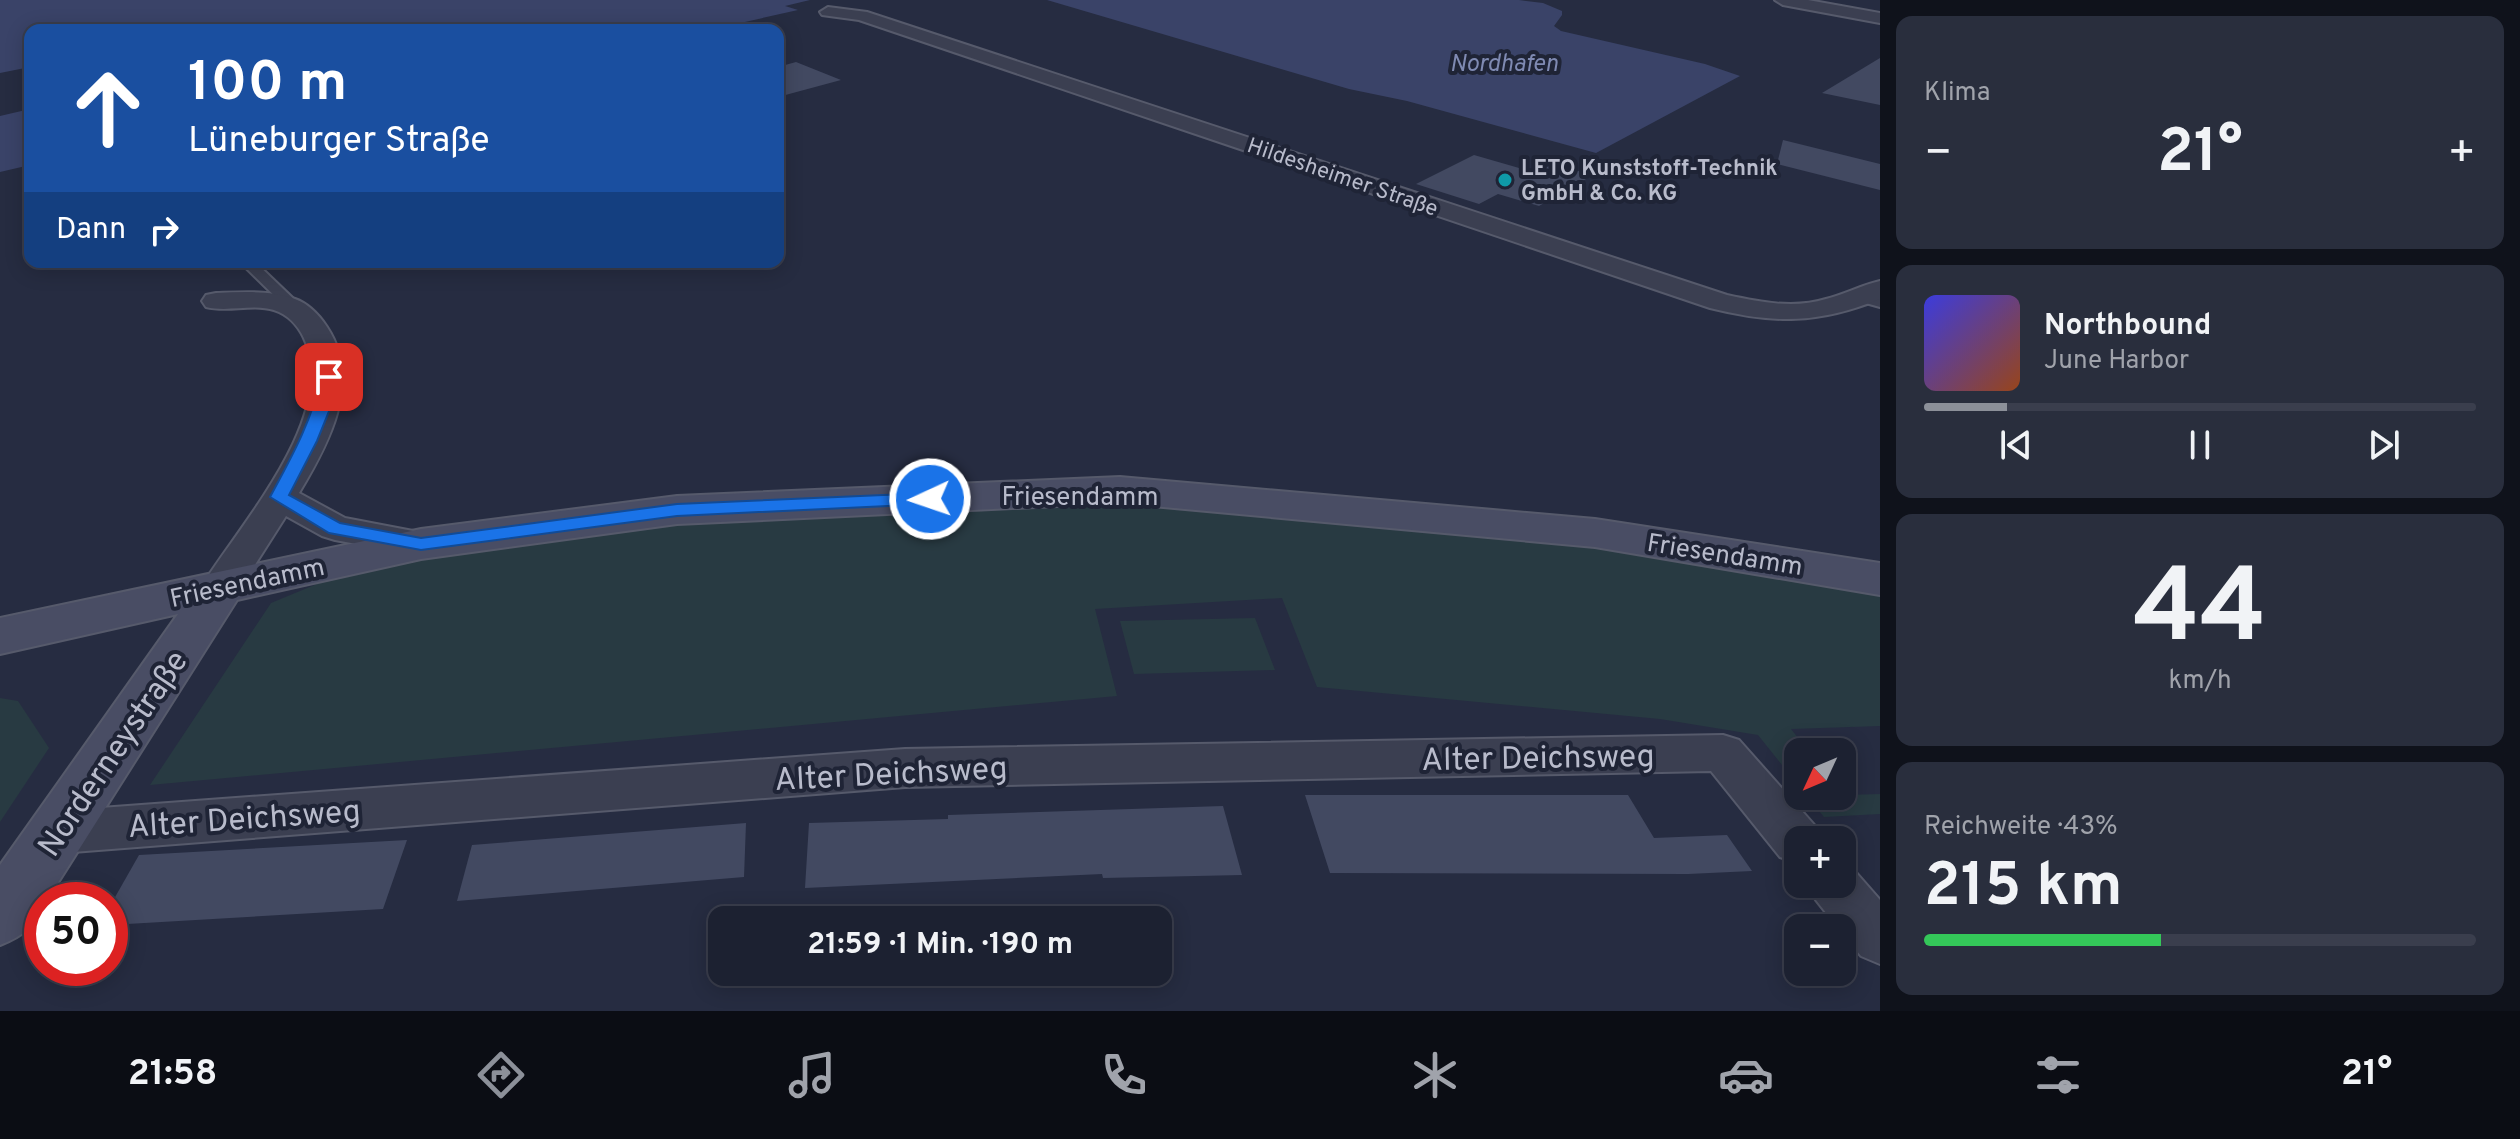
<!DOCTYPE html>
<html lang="de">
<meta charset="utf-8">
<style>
body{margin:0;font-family:Overpass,sans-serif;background:#292e3d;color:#f1f3f6;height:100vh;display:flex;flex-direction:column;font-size:30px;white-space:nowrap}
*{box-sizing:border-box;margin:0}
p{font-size:26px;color:#a0a3ab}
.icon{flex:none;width:44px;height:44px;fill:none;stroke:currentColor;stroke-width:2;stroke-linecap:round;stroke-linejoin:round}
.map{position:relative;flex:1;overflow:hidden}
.side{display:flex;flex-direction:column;gap:16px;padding:16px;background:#0f121b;width:640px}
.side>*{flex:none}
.guide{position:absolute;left:24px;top:24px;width:760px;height:244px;border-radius:16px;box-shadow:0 4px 20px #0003,0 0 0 2px #3a3e4d;background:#1a4fa0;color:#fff;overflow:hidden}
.needle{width:52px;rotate:226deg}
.fabs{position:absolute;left:1784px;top:738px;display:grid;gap:16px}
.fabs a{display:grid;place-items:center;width:72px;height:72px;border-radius:16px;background:#1c2131;box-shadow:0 4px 20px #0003,0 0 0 2px #3a3e4d;font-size:40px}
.speed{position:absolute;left:24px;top:882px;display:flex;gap:16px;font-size:40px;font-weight:700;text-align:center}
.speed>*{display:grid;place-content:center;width:104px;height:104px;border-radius:50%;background:#1c2131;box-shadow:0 4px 20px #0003,0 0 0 2px #3a3e4d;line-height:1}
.speed .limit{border:12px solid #d22;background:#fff;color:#111}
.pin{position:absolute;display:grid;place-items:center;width:68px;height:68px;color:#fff;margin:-34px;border-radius:16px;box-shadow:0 4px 12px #0006}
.me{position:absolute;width:88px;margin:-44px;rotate:267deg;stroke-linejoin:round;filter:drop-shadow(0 0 6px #0008)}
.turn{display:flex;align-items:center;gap:28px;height:168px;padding:0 32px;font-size:36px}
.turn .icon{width:104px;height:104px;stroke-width:2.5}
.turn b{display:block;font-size:56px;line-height:68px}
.then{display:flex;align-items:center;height:76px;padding:0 32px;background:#0003;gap:16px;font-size:30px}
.big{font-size:60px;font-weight:700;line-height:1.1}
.side .widget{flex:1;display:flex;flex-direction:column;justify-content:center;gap:12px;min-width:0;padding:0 28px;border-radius:16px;background:#292e3d}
.side .dial{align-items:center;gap:0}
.dial b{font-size:104px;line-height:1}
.song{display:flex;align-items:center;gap:24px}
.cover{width:96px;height:96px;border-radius:12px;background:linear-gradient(135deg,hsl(240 70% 55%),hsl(20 70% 35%))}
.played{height:8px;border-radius:4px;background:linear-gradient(90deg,#8c9099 15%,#3a3e4d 15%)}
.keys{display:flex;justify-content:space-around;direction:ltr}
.heat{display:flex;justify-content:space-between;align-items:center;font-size:44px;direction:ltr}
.charge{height:12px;border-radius:6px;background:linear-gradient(90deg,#34c759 43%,#3a3e4d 0)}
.trip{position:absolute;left:708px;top:906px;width:464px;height:80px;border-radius:16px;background:#1c2131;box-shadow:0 4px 20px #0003,0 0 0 2px #3a3e4d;font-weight:700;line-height:80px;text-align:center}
.tab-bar{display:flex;height:128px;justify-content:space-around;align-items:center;background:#0b0d14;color:#a0a3ab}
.tab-bar .icon{width:56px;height:56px}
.tab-bar .selected{color:#8c9099}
.tab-bar b{font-size:36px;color:#f1f3f6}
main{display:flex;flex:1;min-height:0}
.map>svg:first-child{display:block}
</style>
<main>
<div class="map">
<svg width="1880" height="1011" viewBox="0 0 1880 1011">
<rect width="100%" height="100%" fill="#262c41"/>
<g fill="#283a42">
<path d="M 1116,494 L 1596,537 L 1880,582 L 1880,726 L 1791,729 L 1809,752 L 1798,752 L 1798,785 L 1758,735 L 1660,719 L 1317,687 L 1282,598 L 1095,609 L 1117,696 L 150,785 L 271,603 L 363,565 L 678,513 Z"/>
<path d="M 1255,618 L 1275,670 L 1134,674 L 1120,621 Z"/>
<path d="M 0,698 L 18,701 L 49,748 L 0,822 Z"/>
<path d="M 1842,792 L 1845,795 L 1880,794 L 1880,814 L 1824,817 L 1807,796 L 1842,796 Z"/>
</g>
<g fill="#3a4368">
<path d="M 0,0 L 810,0 L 785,6 L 798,10 L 709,30 L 30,30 L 30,67 L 0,73 Z"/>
<path d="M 1047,0 L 1519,0 L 1543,3 L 1562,11 L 1562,15 L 1554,26 L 1561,31 L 1705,64 L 1740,76 L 1596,153 L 1407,101 L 1349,89 Z"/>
<path d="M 30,109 L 30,165 L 0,172 L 0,116 Z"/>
</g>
<g fill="#424961">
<path d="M 1880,58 L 1880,105 L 1822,93 Z"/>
<path d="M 796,62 L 841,80 L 778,97 L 778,67 Z"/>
<path d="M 1783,140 L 1880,164 L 1880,190 L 1777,164 Z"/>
<path d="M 1474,155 L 1536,173 L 1553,164 L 1593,175 L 1539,206 L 1498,194 L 1479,204 L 1416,184 Z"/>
<path d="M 1305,795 L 1628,795 L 1654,838 L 1727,835 L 1752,871 L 1688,874 L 1330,873 Z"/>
<path d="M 1223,806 L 1242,875 L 1103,878 L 1102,874 L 805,888 L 809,823 L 948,819 L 948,815 Z"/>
<path d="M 746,823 L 744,877 L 457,901 L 472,845 Z"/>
<path d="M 407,840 L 383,909 L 110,925 L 110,906 L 139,855 Z"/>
</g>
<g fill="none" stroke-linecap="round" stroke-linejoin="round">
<g stroke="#565a6b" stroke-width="4">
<g id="lane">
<path d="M 240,262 L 255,262 L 302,307 L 302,313 L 292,313 Z"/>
<path d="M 1860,293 L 1880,299 L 1880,307 L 1855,300 L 1855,294 Z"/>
</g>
</g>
<g stroke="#565a6b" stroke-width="4">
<g id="street">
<path d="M 1775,0 L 1808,0 L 1880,13 L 1880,23 L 1783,5 Z"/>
<path d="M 828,7 L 867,12 L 1727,295 C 1759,302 1794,309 1826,299 C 1845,294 1862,285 1880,281 L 1880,299 C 1818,324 1774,324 1710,308 L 859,20 L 822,15 L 820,12 Z"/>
<path d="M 216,293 C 243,292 270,290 295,299 C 309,304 319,315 327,327 C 363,381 328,445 299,493 L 345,518 L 434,535 L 440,544 L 434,553 L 421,556 L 335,540 L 322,536 L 286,516 L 235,596 L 221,600 L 207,596 L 201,587 C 239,526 336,419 306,343 C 301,330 292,318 279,312 C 257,302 229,313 206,307 L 202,301 L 206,295 Z"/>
<path d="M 1723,735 L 1739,740 L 1816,827 L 1822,840 L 1798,840 L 1798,863 L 1780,857 L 1711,771 L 905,787 L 60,853 L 43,847 L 35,832 L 43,817 L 60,811 L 905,749 Z"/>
<path d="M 1842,864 L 1852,868 L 1880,900 L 1880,964 L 1861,956 L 1842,933 L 1842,928 L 1838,928 L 1816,900 L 1808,884 L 1842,884 Z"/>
</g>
</g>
<g stroke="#565a6b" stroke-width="4">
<path id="secondary" d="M 1120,477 L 1595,519 L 1880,563 L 1880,595 L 1595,547 L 1120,503 L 677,524 L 421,559 L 237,600 L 47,900 L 42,900 C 42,924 19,938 0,945 L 0,865 L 178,614 L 0,654 L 0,618 L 421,529 L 677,496 Z"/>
</g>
<use href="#lane" fill="#3b3f51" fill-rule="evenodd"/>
<use href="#street" fill="#3b3f51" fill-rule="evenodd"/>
<use href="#secondary" fill="#494d64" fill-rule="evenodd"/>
</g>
<path fill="#1a73e8" stroke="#114b97" stroke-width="2" d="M 329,373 L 336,377 L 332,404 L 317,441 L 289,495 L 340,523 L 421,538 L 677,504 L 930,493 L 939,499 L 930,504 L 677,516 L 421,550 L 329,533 L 270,497 C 291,458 312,421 321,377 Z"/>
<circle fill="#0f9aa8" stroke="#1f2436" stroke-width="3" cx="1505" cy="180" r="8"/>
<g text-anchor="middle" stroke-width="8" stroke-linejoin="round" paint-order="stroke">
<g font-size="22" font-weight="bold" fill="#b8bbcb" stroke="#1f2436" text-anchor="start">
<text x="1521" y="175">LETO Kunststoff-Technik<tspan x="1521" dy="25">GmbH &amp; Co. KG</tspan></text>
</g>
<g font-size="22" fill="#b8bbcb" stroke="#1f2436">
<text transform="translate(1343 176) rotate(19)" y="8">Hildesheimer Straße</text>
</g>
<g font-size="24" font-style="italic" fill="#7f8ab2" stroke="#1f2436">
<text x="1504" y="71">Nordhafen</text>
</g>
<g font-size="26" fill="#b8bbcb" stroke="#1f2436">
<text x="1080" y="505">Friesendamm</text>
<text transform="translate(1725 554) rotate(9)" y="9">Friesendamm</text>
<text transform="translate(247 582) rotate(-12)" y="9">Friesendamm</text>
</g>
<g font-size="32" fill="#b8bbcb" stroke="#1f2436">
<text transform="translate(112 753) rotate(-56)" y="11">Norderneystraße</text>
<text transform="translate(1538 757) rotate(-1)" y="11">Alter Deichsweg</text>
<text transform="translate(891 773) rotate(-3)" y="11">Alter Deichsweg</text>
<text transform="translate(244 818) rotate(-4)" y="11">Alter Deichsweg</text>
</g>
</g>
</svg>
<div class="fabs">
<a><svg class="needle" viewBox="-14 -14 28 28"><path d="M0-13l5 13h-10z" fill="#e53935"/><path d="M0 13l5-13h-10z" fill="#a0a3ab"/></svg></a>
<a>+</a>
<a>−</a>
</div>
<div class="speed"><div class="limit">50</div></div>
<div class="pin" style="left:329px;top:377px;background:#d93025"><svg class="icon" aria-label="arrive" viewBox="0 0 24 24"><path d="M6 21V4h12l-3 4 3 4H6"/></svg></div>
<svg class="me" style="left:930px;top:499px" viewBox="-20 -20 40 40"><circle r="17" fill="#1a73e8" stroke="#fff" stroke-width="3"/><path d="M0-11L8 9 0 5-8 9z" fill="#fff"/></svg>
<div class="trip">21:59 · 1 Min. · 190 m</div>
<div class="guide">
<div class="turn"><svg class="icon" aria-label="ahead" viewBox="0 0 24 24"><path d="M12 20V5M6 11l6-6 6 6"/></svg><div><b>100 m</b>Lüneburger Straße</div></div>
<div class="then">Dann<svg class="icon" aria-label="right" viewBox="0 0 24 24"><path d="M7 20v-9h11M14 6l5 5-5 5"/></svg></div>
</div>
</div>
<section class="side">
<div class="widget"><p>Klima</p>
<div class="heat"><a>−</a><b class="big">21°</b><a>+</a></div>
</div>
<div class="widget">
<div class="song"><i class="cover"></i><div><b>Northbound</b><p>June Harbor</p></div></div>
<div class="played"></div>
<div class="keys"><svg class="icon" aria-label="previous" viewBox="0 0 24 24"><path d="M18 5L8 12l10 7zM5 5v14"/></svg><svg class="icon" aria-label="pause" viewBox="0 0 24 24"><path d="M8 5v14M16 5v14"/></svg><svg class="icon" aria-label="next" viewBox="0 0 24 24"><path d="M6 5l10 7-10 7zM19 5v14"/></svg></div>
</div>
<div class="widget dial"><b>44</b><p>km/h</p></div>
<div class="widget"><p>Reichweite · 43%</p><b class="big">215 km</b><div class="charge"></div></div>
</section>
</main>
<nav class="tab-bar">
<b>21:58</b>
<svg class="icon selected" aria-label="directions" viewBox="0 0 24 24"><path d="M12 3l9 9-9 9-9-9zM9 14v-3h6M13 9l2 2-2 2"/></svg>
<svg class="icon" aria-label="music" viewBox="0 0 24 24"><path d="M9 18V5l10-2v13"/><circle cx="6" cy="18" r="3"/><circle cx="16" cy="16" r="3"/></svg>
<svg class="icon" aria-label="phone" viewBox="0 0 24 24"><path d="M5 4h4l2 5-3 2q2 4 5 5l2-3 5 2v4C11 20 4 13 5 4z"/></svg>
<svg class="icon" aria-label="climate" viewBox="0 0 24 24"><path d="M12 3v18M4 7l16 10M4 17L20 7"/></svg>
<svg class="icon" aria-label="car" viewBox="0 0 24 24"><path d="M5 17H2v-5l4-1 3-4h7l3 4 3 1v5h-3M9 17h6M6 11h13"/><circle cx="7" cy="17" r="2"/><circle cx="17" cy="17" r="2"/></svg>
<svg class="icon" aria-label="filters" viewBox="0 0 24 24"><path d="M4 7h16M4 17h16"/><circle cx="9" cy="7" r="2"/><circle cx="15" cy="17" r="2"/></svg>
<b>21°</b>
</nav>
